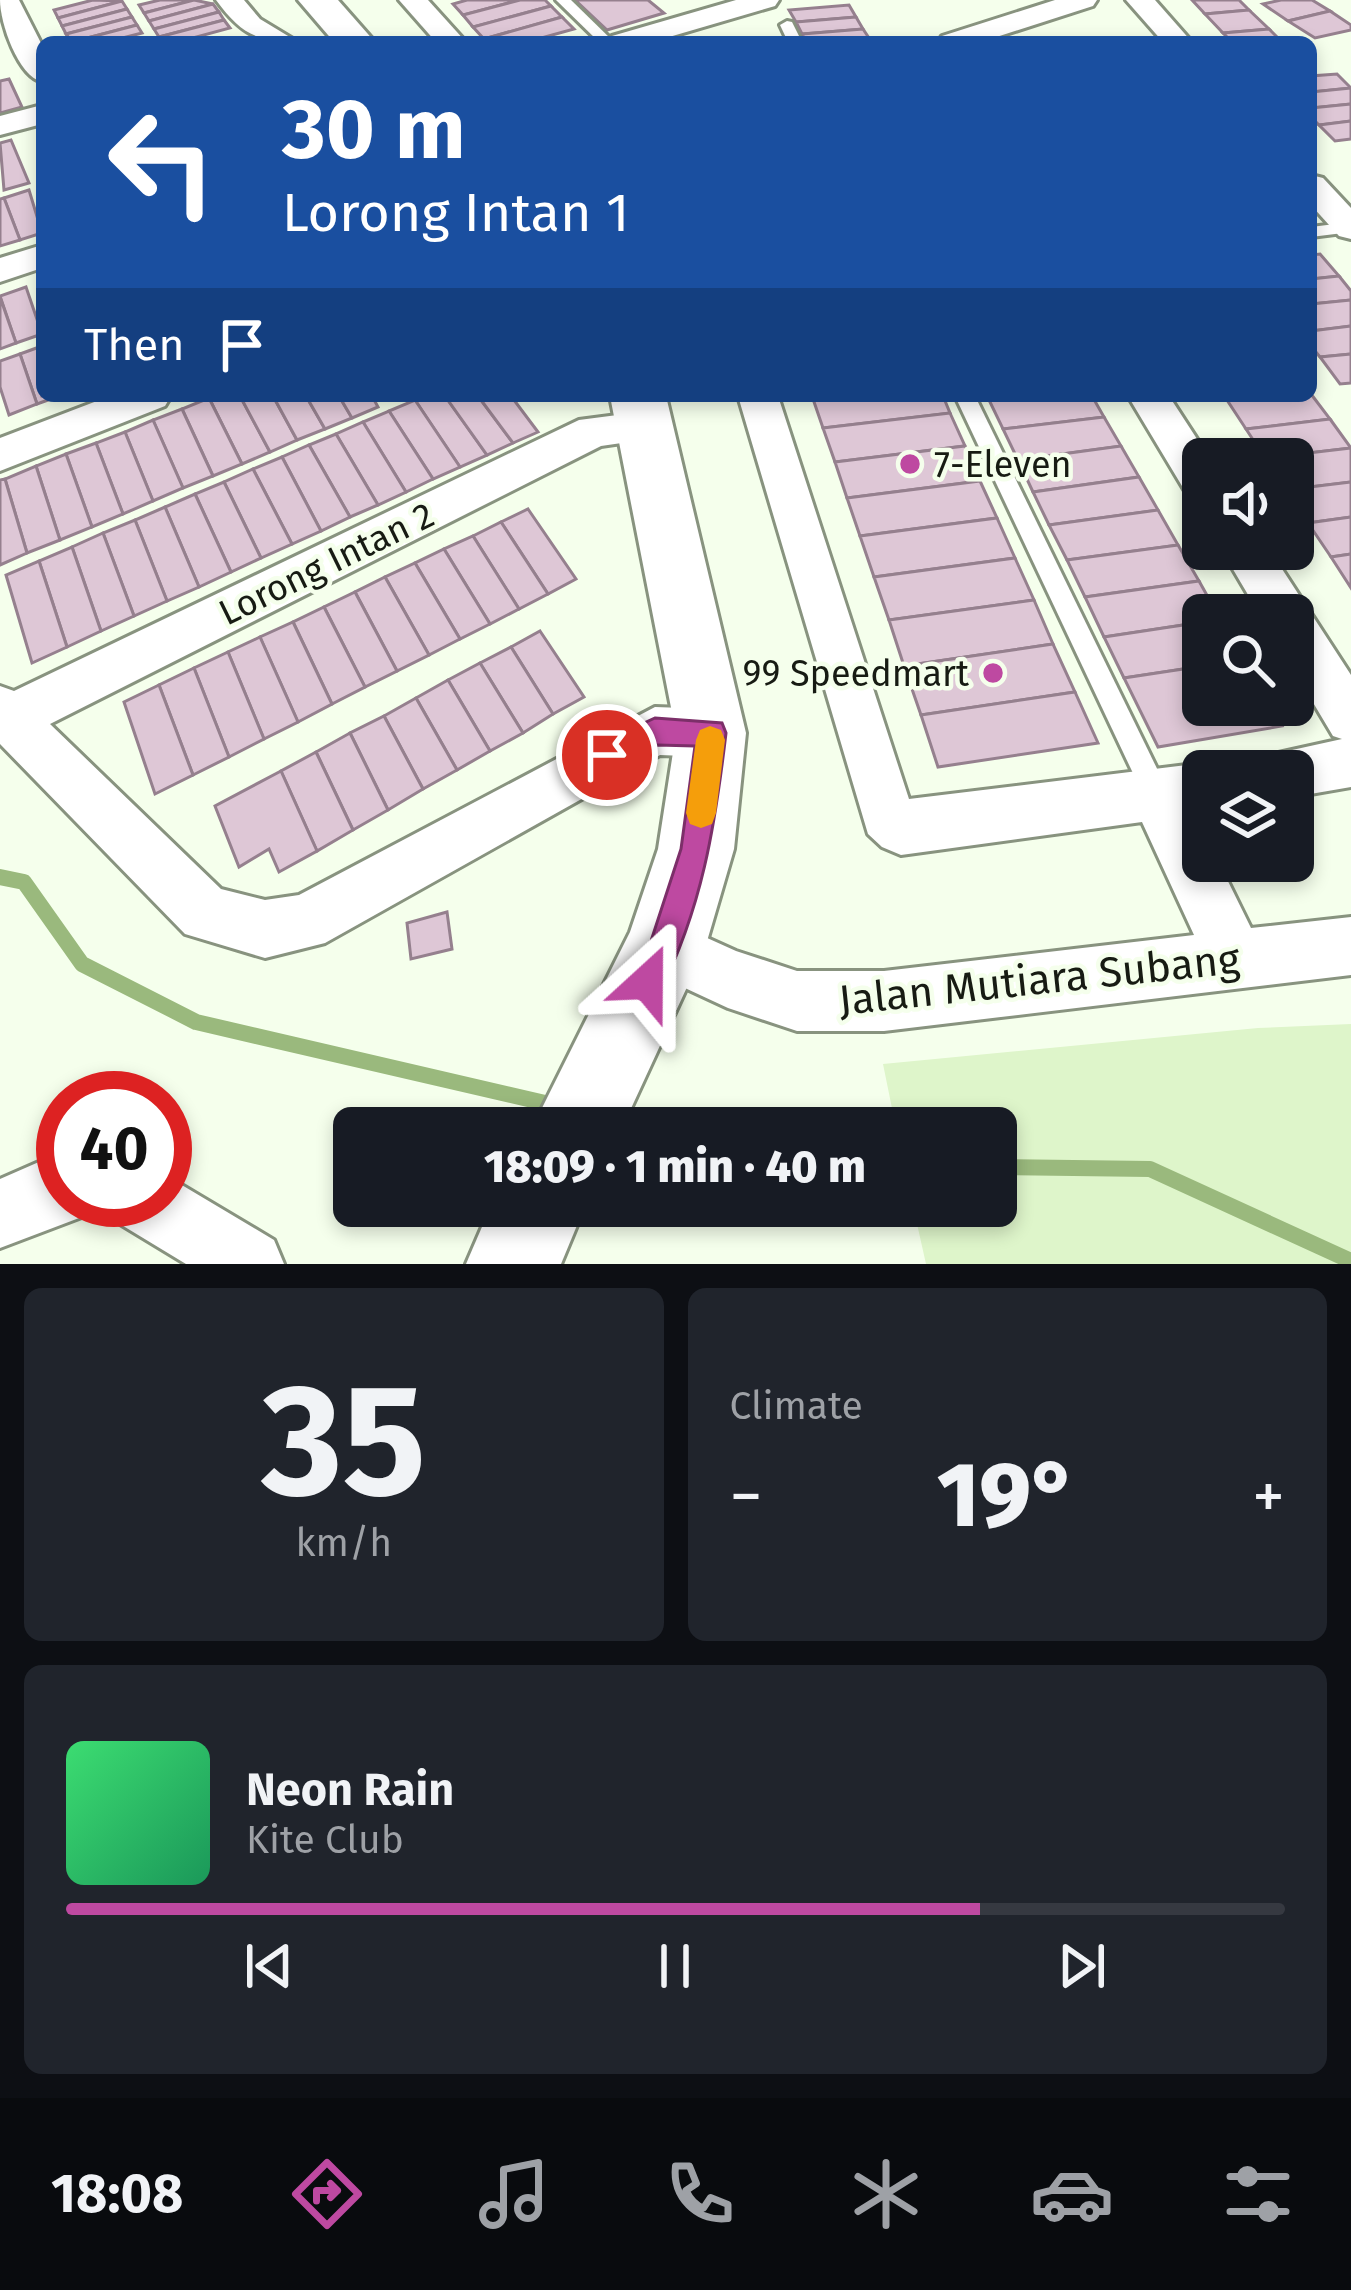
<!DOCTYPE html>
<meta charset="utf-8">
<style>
body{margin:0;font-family:"Fira Sans",sans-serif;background:#20242c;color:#f1f3f6;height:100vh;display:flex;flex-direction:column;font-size:45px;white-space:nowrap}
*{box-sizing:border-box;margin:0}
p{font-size:39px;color:#9ea1a6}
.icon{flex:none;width:66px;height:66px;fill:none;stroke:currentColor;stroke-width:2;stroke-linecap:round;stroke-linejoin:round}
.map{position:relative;height:1264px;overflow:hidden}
.sheet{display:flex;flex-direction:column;gap:24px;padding:24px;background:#0d0f14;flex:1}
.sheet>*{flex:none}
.hud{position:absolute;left:36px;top:36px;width:1281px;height:366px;border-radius:18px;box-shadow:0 6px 18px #0003;background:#1a4fa0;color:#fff;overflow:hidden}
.controls{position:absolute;left:1182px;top:438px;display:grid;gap:24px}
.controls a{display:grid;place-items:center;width:132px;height:132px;border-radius:18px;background:#171b24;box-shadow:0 6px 18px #0003;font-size:60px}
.speed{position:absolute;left:36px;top:1071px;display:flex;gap:24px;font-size:60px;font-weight:700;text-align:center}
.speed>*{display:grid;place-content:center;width:156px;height:156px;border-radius:50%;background:#171b24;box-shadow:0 6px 18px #0003;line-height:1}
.speed .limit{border:18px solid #d22;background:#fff;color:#111}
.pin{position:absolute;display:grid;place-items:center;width:102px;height:102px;color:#fff;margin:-51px;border:6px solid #fff;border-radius:50%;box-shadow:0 3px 12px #0007}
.me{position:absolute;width:132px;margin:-66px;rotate:24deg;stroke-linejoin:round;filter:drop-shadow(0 0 9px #0008)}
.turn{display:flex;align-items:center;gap:42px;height:252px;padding:0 48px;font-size:54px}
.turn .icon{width:156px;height:156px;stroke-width:2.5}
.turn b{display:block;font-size:84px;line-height:102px}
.then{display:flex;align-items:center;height:114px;padding:0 48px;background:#0003;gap:24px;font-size:45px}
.big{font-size:90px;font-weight:800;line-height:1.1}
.sheet .widget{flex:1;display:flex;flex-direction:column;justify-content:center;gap:18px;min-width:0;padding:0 42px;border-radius:18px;background:#20242c}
.sheet .dial{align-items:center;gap:0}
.dial b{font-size:156px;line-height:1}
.song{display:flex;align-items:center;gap:36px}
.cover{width:144px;height:144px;border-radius:18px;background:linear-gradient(135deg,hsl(140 70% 55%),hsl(150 70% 35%))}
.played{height:12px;border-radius:6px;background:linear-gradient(90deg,#be49a1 75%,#363941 75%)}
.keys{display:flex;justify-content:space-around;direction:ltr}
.heat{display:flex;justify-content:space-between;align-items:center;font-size:66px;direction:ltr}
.sheet .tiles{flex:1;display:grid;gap:24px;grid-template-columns:1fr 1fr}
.widget:last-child{grid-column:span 2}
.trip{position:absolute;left:333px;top:1107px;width:684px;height:120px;border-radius:18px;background:#171b24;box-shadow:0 6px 18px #0003;font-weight:800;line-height:120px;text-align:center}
.dock{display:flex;height:192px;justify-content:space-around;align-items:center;background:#090b0e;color:#9ea1a6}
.dock .icon{width:84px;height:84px}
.dock .active{color:#be49a1}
.dock b{font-size:54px;color:#f1f3f6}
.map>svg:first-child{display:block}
</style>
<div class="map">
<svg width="1351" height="1264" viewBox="0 0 1351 1264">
<rect width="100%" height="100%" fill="#f5ffec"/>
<path fill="#def5ca" d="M 1351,1024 L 1351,1264 L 926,1264 L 913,1206 L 996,1206 L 996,1128 L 896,1128 L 883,1064 L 1258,1028 Z"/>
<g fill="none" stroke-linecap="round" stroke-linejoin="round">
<g stroke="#9ab97d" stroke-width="16">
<path d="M 0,877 L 24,882 L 82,964 L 196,1022 L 558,1106"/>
<path d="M 609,1118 L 651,1128"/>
<path d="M 996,1167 L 1150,1169 L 1351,1261"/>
</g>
</g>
<g fill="#dec7d6" stroke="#95808e" stroke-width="3">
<path d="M 93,0 L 122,1 L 58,18 L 54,10 Z"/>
<path d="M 160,0 L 194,0 L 144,13 L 139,5 Z"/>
<path d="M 194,0 L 213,4 L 149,21 L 144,13 Z"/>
<path d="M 467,0 L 520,0 L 463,15 L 453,4 Z"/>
<path d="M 520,0 L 545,0 L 551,6 L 473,27 L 463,15 Z"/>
<path d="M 575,0 L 648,0 L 664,13 L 607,30 Z"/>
<path d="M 1192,0 L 1239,0 L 1249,10 L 1205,14 Z"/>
<path d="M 1281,0 L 1312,0 L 1330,11 L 1288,21 L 1263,4 Z"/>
<path d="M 122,1 L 127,9 L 62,26 L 58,18 Z"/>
<path d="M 213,4 L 219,12 L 154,29 L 149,21 Z"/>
<path d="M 849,5 L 856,17 L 796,22 L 789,10 Z"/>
<path d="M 551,6 L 562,17 L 484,39 L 473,27 Z"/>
<path d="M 127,9 L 132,17 L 66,34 L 62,26 Z"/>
<path d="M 1249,10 L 1269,29 L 1223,33 L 1205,14 Z"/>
<path d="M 1330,11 L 1351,25 L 1351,30 L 1315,38 L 1288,21 Z"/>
<path d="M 219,12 L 224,20 L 159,37 L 154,29 Z"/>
<path d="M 132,17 L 137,25 L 72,42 L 66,34 Z"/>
<path d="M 562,17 L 574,29 L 527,42 L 484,39 Z"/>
<path d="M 856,17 L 863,29 L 802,34 L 796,22 Z"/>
<path d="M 224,20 L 230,28 L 178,42 L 162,42 L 159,37 Z"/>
<path d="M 137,25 L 142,33 L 107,42 L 72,42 Z"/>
<path d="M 863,29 L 871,41 L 806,42 L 802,34 Z"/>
<path d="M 1269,29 L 1282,42 L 1232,42 L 1223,33 Z"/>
<path d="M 1337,74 L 1351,88 L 1311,92 L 1311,76 Z"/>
<path d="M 9,79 L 22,107 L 0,113 L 0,81 Z"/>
<path d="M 1351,88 L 1351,104 L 1311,108 L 1311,92 Z"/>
<path d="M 1351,104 L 1351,121 L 1319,125 L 1311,117 L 1311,108 Z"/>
<path d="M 1351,121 L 1351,139 L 1335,141 L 1319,125 Z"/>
<path d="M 11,140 L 29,183 L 4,190 L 0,143 Z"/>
<path d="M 29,190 L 42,233 L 20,240 L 4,198 Z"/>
<path d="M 4,198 L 20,240 L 0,246 L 0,199 Z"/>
<path d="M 1320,254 L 1339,276 L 1311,279 L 1311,255 Z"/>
<path d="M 1339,276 L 1351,291 L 1351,300 L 1311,304 L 1311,279 Z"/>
<path d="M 26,287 L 42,334 L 16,343 L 0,296 Z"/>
<path d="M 0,297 L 16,343 L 0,349 Z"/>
<path d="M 1351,300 L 1351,326 L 1311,331 L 1311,304 Z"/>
<path d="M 1351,326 L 1351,354 L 1320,357 L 1311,346 L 1311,331 Z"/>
<path d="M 42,346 L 42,396 L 59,396 L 37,404 L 20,354 Z"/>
<path d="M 20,354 L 37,404 L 9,415 L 0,387 L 0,361 Z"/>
<path d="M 1351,354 L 1351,383 L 1340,384 L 1320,357 Z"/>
<path d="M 1311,394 L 1330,419 L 1246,429 L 1227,400 Z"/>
<path d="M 215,396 L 240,396 L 270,452 L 242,464 L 209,398 Z"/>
<path d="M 240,396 L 273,396 L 297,440 L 270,452 Z"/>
<path d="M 273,396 L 306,396 L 325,429 L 297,440 Z"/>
<path d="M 306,396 L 339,396 L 352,418 L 325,429 Z"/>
<path d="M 339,396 L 372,396 L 378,407 L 352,418 Z"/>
<path d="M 425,396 L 445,396 L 487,455 L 460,467 L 415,400 Z"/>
<path d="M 445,396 L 478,396 L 513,443 L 487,455 Z"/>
<path d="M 478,396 L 511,396 L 538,432 L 513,443 Z"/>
<path d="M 812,396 L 943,396 L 950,413 L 823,428 Z"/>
<path d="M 1024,396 L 1092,396 L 1104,417 L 1003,429 L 989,400 Z"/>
<path d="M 209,398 L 242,464 L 213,476 L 182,409 Z"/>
<path d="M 415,400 L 460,467 L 433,479 L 389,411 Z"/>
<path d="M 182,409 L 213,476 L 183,488 L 153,420 Z"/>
<path d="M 389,411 L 433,479 L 406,492 L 363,422 Z"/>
<path d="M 950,413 L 965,446 L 835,462 L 823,428 Z"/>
<path d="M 1104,417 L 1121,446 L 1018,460 L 1003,429 Z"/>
<path d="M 1330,419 L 1351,448 L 1265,458 L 1246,429 Z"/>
<path d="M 153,420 L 183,488 L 153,501 L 125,432 Z"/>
<path d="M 363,422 L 406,492 L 378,505 L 336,434 Z"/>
<path d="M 125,432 L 153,501 L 123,514 L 96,443 Z"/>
<path d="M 336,434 L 378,505 L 350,517 L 309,445 Z"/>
<path d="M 96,443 L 123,514 L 92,527 L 66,454 Z"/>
<path d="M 309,445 L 350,517 L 321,531 L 282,457 Z"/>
<path d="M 965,446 L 980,481 L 847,498 L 835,462 Z"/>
<path d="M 1121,446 L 1139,477 L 1033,492 L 1018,460 Z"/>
<path d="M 1351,448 L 1351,482 L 1293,489 L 1293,459 L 1265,458 Z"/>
<path d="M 66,454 L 92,527 L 60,540 L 36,466 Z"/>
<path d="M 282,457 L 321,531 L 292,544 L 253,469 Z"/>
<path d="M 36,466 L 60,540 L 27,553 L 5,479 Z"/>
<path d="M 253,469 L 292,544 L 261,558 L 224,482 Z"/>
<path d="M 1139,477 L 1158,510 L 1049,525 L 1033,492 Z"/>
<path d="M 5,479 L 27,553 L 0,565 L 0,480 Z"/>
<path d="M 980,481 L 997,518 L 860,536 L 847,498 Z"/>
<path d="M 224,482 L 261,558 L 231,572 L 195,494 Z"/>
<path d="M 1351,482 L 1351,517 L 1308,523 L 1293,500 L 1293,489 Z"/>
<path d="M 195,494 L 231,572 L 199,587 L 165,507 Z"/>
<path d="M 165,507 L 199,587 L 167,601 L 135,520 Z"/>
<path d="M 528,509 L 576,579 L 548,594 L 501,522 Z"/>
<path d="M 1158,510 L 1178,545 L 1067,560 L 1049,525 Z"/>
<path d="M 1351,517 L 1351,554 L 1331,557 L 1308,523 Z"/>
<path d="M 997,518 L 1015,558 L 874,577 L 860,536 Z"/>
<path d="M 135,520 L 167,601 L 134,616 L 103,533 Z"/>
<path d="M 501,522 L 548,594 L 519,609 L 473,536 Z"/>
<path d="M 103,533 L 134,616 L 101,631 L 72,547 Z"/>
<path d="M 473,536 L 519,609 L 490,624 L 444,549 Z"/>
<path d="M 1178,545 L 1199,581 L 1085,597 L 1067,560 Z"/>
<path d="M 72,547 L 101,631 L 67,647 L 39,561 Z"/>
<path d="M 444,549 L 490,624 L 460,639 L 415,563 Z"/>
<path d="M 1351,554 L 1351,588 L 1331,557 Z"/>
<path d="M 1015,558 L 1034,600 L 889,620 L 874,577 Z"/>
<path d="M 39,561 L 67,647 L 32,663 L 6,575 Z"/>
<path d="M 415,563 L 460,639 L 429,655 L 385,577 Z"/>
<path d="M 385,577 L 429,655 L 397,671 L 355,592 Z"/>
<path d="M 1199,581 L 1218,615 L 1203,615 L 1203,622 L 1104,637 L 1085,597 Z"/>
<path d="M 355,592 L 397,671 L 365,687 L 324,607 Z"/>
<path d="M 1034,600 L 1053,644 L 904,666 L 889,620 Z"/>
<path d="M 324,607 L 365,687 L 332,704 L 293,622 Z"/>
<path d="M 293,622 L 332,704 L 298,722 L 260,637 Z"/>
<path d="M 1203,622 L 1203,666 L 1124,678 L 1104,637 Z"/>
<path d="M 540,631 L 584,697 L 553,714 L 511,647 Z"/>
<path d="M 260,637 L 298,722 L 264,739 L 228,652 Z"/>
<path d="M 1053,644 L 1075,692 L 921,715 L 904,666 Z"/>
<path d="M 511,647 L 553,714 L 523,733 L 480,663 Z"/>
<path d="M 228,652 L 264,739 L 229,757 L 194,668 Z"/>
<path d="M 480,663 L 523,733 L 490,751 L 448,680 Z"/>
<path d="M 1203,666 L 1203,705 L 1270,705 L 1282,726 L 1158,747 L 1124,678 Z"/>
<path d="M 194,668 L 229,757 L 193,775 L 159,685 Z"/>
<path d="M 448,680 L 490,751 L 457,770 L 416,698 Z"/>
<path d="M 159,685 L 193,775 L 155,794 L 124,702 Z"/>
<path d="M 1075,692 L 1098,743 L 938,767 L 921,715 Z"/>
<path d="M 416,698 L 457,770 L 423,789 L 384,716 Z"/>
<path d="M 384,716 L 423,789 L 388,810 L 350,733 Z"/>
<path d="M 350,733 L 388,810 L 353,830 L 316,752 Z"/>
<path d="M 316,752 L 353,830 L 317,851 L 281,771 Z"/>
<path d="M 281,771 L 317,851 L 279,872 L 269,849 L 239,867 L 215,806 Z"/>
<path d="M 447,912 L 452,949 L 411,959 L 407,923 Z"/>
</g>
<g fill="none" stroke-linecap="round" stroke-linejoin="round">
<g stroke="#88937f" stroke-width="6">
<g id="lane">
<path d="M 556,0 L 571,0 L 614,42 L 599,42 Z"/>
<path d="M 787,21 L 792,22 L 802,42 L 788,42 L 780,25 Z"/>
<path d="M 1351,222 L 1351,232 L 1311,237 L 1311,227 Z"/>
<path d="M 955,396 L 975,396 L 1166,787 L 1170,796 L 1166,805 L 1157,809 L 1148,805 Z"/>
</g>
</g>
<g stroke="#88937f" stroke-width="6">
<g id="street">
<path d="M 0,0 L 19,0 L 42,45 L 42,82 C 18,76 0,23 0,0 Z"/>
<path d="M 216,0 L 244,0 L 260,19 L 298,42 C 257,42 241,34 216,0 Z"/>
<path d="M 399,0 L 428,0 L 466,42 L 436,42 Z"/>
<path d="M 736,0 L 779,0 L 775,6 L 652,42 L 608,42 L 612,36 Z"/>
<path d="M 1055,0 L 1097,0 L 1093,6 L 981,42 L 938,42 L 942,36 Z"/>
<path d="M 1126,0 L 1155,0 L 1192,42 L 1163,42 Z"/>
<path d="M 42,105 L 42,124 L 0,135 L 0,116 Z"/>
<path d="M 1311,175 L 1323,178 L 1351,208 L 1351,239 L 1339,236 L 1311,205 Z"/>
<path d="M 42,245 L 42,268 L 0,282 L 0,258 Z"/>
<path d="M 110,396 L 171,396 L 165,406 L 0,471 L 0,438 Z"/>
<path d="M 738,396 L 778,396 L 909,799 L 1203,763 L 1222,770 L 1203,771 L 1203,813 L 1194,815 L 1203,832 L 1203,861 L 1218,861 L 1251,928 L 1351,917 L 1351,975 L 884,1031 L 797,1031 L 728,1008 L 644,969 L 636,948 L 644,927 L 665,919 L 736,951 L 797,971 L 884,971 L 1194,935 L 1142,822 L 901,855 L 882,847 L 868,834 Z"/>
<path d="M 1128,396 L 1169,396 L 1210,459 L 1203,459 L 1203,501 L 1188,496 Z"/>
<path d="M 648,411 L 663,415 L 669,426 L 663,437 L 601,446 L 50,724 L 221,889 L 265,900 L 299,895 L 655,707 L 711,709 L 729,716 L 737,733 L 729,750 L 711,757 L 660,755 L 325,943 L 265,958 L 185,934 L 0,744 L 0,686 L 14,691 L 579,420 Z"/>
<path d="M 1221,549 L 1269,549 L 1351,675 L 1351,787 L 1293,797 L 1293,771 L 1267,771 L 1274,754 L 1342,739 L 1333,736 L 1293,669 L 1293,615 L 1260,615 Z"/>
<path d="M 48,1158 L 63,1158 L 63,1200 L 93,1200 L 87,1215 L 0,1248 L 0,1179 Z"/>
<path d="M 165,1175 L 274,1240 L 284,1264 L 186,1264 L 120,1224 L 111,1200 L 165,1200 Z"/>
</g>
</g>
<g stroke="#88937f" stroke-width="6">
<g id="secondary">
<path d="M 298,0 L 338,0 L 375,42 L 334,42 Z"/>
<path d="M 610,396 L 666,396 L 746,733 L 734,849 L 705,948 L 622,1128 L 532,1128 L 630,932 L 658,849 L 676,733 Z"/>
<path d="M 491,1206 L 585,1206 L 561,1264 L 466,1264 Z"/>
</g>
</g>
<use href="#lane" fill="#fff" fill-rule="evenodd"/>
<use href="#street" fill="#fff" fill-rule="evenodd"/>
<use href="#secondary" fill="#fff" fill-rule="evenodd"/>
</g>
<path fill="#be49a1" stroke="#7c2f69" stroke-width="3" d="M 655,718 L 722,723 L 726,733 C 715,827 702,908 659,994 L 647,999 L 635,994 L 630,982 L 651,941 L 681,849 L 695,746 L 657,745 L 607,769 L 596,765 L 592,755 L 596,745 Z"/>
<path fill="#f59e0b" d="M 710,726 L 721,730 L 725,740 L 716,813 L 712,824 L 701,828 L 690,824 L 686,813 L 696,740 L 700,730 Z"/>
<g fill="#be49a1" stroke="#f5ffec" stroke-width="4.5">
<circle cx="910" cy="464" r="12"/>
<circle cx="993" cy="673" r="12"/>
</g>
<g text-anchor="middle" stroke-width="9" stroke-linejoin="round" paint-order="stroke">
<g font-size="36" fill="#171b13" stroke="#f5ffec" text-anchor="start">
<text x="934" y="477">7-Eleven</text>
<text x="969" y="686" text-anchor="end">99 Speedmart</text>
</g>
<g font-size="36" fill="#171b13" stroke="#f5ffec">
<text transform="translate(326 563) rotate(-26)" y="13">Lorong Intan 2</text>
</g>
<g font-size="42" fill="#171b13" stroke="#f5ffec">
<text transform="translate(1039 979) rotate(-6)" y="15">Jalan Mutiara Subang</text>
</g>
</g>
</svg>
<div class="controls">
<a><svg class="icon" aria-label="sound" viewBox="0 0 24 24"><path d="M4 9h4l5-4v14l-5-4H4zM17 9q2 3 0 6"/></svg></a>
<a><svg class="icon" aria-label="search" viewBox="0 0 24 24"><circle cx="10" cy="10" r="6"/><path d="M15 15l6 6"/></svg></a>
<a><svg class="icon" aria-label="layers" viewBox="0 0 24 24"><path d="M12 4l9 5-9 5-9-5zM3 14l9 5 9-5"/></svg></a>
</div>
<div class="speed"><div class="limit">40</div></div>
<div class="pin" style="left:607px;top:755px;background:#d93025"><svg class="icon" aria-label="arrive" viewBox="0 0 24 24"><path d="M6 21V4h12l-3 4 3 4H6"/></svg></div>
<svg class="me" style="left:647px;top:982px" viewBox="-20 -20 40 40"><path d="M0-17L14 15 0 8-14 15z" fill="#be49a1" stroke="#fff" stroke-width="4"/></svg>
<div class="trip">18:09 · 1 min · 40 m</div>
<div class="hud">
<div class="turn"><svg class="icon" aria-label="left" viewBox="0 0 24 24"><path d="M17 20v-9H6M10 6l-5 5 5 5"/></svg><div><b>30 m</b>Lorong Intan 1</div></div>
<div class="then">Then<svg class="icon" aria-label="arrive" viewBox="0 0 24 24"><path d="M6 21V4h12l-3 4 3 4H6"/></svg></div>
</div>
</div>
<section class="sheet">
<div class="tiles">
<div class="widget dial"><b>35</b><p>km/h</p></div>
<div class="widget"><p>Climate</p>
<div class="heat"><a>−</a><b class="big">19°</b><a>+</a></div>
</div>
<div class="widget">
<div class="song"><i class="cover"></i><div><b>Neon Rain</b><p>Kite Club</p></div></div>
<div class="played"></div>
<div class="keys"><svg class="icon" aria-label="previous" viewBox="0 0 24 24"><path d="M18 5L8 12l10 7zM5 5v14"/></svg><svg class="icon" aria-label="pause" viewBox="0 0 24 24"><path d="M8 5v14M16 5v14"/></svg><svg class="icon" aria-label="next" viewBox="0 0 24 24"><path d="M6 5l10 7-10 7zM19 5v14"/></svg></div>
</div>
</div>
</section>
<nav class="dock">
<b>18:08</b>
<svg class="icon active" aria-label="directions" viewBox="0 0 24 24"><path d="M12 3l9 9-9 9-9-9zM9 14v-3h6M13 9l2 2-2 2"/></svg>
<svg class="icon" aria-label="music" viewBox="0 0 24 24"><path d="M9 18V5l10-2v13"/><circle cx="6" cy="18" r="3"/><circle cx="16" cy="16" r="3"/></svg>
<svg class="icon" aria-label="phone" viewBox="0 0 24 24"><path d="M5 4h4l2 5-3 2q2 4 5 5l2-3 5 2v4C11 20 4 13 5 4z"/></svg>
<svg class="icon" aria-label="climate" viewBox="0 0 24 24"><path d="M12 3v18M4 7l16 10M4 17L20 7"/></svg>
<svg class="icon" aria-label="car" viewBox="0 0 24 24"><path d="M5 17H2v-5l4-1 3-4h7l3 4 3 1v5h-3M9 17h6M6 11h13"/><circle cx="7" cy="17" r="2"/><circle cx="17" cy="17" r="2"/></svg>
<svg class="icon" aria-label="filters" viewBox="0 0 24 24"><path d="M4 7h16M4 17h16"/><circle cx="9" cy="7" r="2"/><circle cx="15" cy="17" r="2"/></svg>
</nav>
